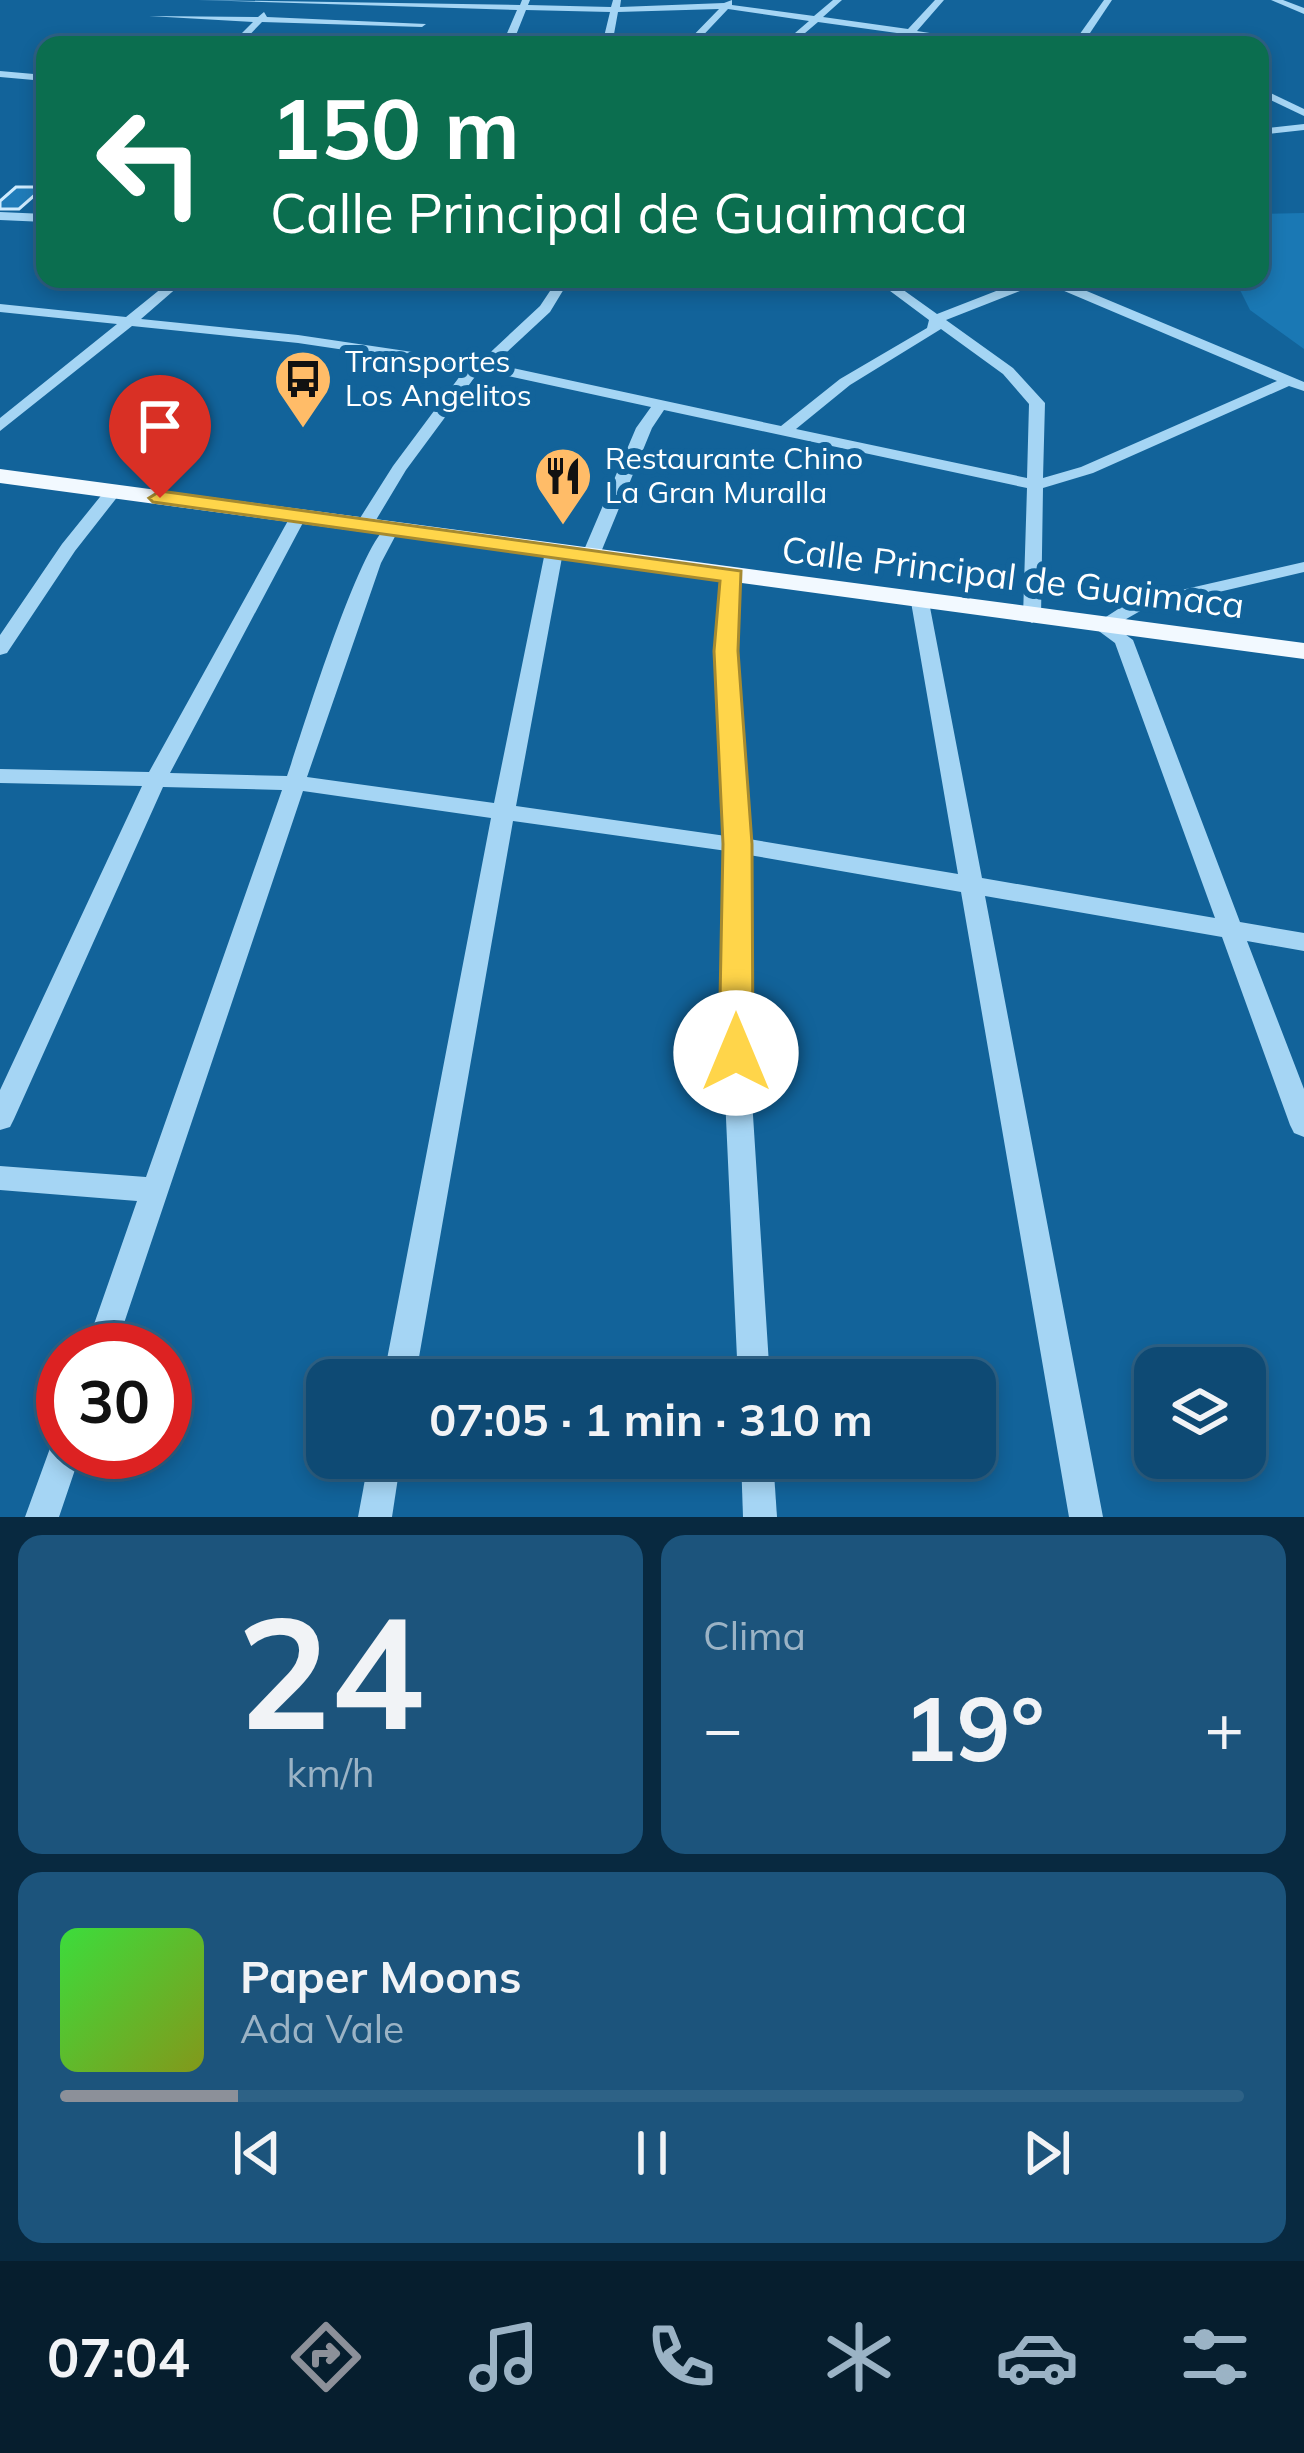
<!DOCTYPE html>
<html lang="es">
<meta charset="utf-8">
<style>
body{margin:0;font-family:Mulish,sans-serif;background:#1c547c;color:#f1f3f6;height:100vh;display:flex;flex-direction:column;font-size:45px;white-space:nowrap}
*{box-sizing:border-box;margin:0}
p{font-size:39px;color:#9bb3c5}
.icon{flex:none;width:66px;height:66px;fill:none;stroke:currentColor;stroke-width:2;stroke-linecap:round;stroke-linejoin:round}
.map{position:relative;height:1517px;overflow:hidden}
.drawer{display:flex;flex-direction:column;gap:18px;padding:18px;background:#082940;flex:1}
.drawer>*{flex:none}
.guide{position:absolute;left:36px;top:36px;width:1233px;height:252px;border-radius:24px;box-shadow:0 6px 18px #0003,0 0 0 3px #2e6286;background:#0b6e4f;color:#fff;overflow:hidden}
.fabs{position:absolute;left:1134px;top:1347px;display:grid;gap:24px}
.fabs a{display:grid;place-items:center;width:132px;height:132px;border-radius:24px;background:#0e4a74;box-shadow:0 6px 18px #0003,0 0 0 3px #2e6286;font-size:60px}
.speed{position:absolute;left:36px;top:1323px;display:flex;gap:24px;font-size:60px;font-weight:700;text-align:center}
.speed>*{display:grid;place-content:center;width:156px;height:156px;border-radius:50%;background:#0e4a74;box-shadow:0 6px 18px #0003,0 0 0 3px #2e6286;line-height:1}
.speed .limit{border:18px solid #d22;background:#fff;color:#111}
.pin{position:absolute;display:grid;place-items:center;width:102px;height:102px;color:#fff;margin:-123px -51px;border-radius:50% 50% 50% 0;rotate:-45deg;box-shadow:0 0 12px #0007}
.pin .icon{rotate:45deg}
.me{position:absolute;width:132px;margin:-66px;rotate:0deg;stroke-linejoin:round;filter:drop-shadow(0 0 9px #0008)}
.turn{display:flex;align-items:center;gap:42px;height:252px;padding:0 36px;font-size:54px}
.turn .icon{width:156px;height:156px;stroke-width:2.5}
.turn b{display:block;font-size:84px;line-height:102px}
.big{font-size:90px;font-weight:700;line-height:1.1}
.drawer .card{flex:1;display:flex;flex-direction:column;justify-content:center;gap:18px;min-width:0;padding:0 42px;border-radius:24px;background:#1c547c}
.drawer .dial{align-items:center;gap:0}
.dial b{font-size:156px;line-height:1}
.song{display:flex;align-items:center;gap:36px}
.cover{width:144px;height:144px;border-radius:18px;background:linear-gradient(135deg,hsl(120 70% 55%),hsl(70 70% 35%))}
.played{height:12px;border-radius:6px;background:linear-gradient(90deg,#8c9099 15%,#2e6286 15%)}
.keys{display:flex;justify-content:space-around;direction:ltr}
.heat{display:flex;justify-content:space-between;align-items:center;font-size:66px;direction:ltr}
.drawer .tiles{flex:1;display:grid;gap:18px;grid-template-columns:1fr 1fr}
.card:last-child{grid-column:span 2}
.trip{position:absolute;left:306px;top:1359px;width:690px;height:120px;border-radius:24px;background:#0e4a74;box-shadow:0 6px 18px #0003,0 0 0 3px #2e6286;font-weight:700;line-height:120px;text-align:center}
.menu{display:flex;height:192px;justify-content:space-around;align-items:center;background:#061e2e;color:#9bb3c5}
.menu .icon{width:84px;height:84px}
.menu .current{color:#8c9099}
.menu b{font-size:54px;color:#f1f3f6}
.map>svg:first-child{display:block}
</style>
<div class="map">
<svg width="1304" height="1517" viewBox="0 0 1304 1517">
<rect width="100%" height="100%" fill="#12639a"/>
<path fill="#1a78b4" d="M 1304,213 L 1304,349 L 1250,310 L 1235,280 L 1260,279 L 1260,214 Z"/>
<path fill="#207cb9" stroke="#ceebfe" stroke-width="3" d="M 16,187 L 44,187 L 19,209 L 0,209 L 0,201 Z"/>
<g fill="none" stroke-linecap="round" stroke-linejoin="round">
<g fill="#a5d5f4" fill-rule="evenodd">
<path d="M 198,0 L 520,5 L 522,0 L 530,0 L 528,5 L 611,7 L 613,0 L 621,0 L 620,7 L 724,3 L 732,0 L 732,5 L 814,16 L 833,0 L 842,0 L 823,17 L 908,29 L 935,0 L 944,0 L 917,31 L 1006,45 L 913,35 L 904,45 L 894,45 L 904,34 L 818,22 L 791,45 L 781,45 L 809,21 L 728,9 L 694,45 L 684,45 L 719,9 L 618,12 L 612,45 L 602,45 L 610,12 L 526,10 L 512,45 L 502,45 L 517,10 Z"/>
<path d="M 1104,0 L 1112,0 L 1082,45 L 1072,45 Z"/>
<path d="M 1271,0 L 1283,0 L 1304,8 L 1304,14 Z"/>
<path d="M 264,12 L 267,17 L 426,24 L 422,27 L 262,22 L 240,45 L 230,45 L 253,22 L 149,16 L 258,17 Z"/>
<path d="M 0,71 L 45,75 L 45,81 L 0,77 Z"/>
<path d="M 1260,88 L 1304,109 L 1304,116 L 1260,95 Z"/>
<path d="M 1304,124 L 1304,130 L 1260,135 L 1260,129 Z"/>
<path d="M 0,212 L 45,214 L 45,222 L 0,220 Z"/>
<path d="M 173,279 L 187,279 L 141,319 L 298,335 L 480,362 L 540,306 L 558,279 L 570,279 L 550,312 L 494,364 L 781,426 L 840,379 L 927,328 L 929,320 L 874,279 L 888,279 L 937,314 L 1027,279 L 1058,279 L 1304,382 L 1304,391 L 1289,386 L 1093,473 L 1043,488 L 1041,617 L 1032,623 L 1023,617 L 1027,488 L 664,410 L 652,428 L 599,557 L 596,561 L 584,561 L 581,557 L 636,428 L 651,407 L 480,370 L 406,470 L 370,530 L 364,531 L 355,526 L 393,466 L 466,368 L 298,343 L 132,326 L 0,431 L 0,418 L 117,324 L 0,312 L 0,304 L 126,317 ZM 1043,282 L 1277,381 L 1081,467 L 1043,478 L 1045,403 L 1013,368 L 946,320 ZM 941,329 L 1003,374 L 1029,404 L 1027,478 L 796,429 L 850,385 Z"/>
<path d="M 114,486 L 122,491 L 75,551 L 7,653 L 0,655 L 0,635 L 62,544 L 108,487 Z"/>
<path d="M 298,512 L 306,517 L 170,773 L 287,776 C 302,733 360,540 390,524 L 399,529 L 381,563 L 307,777 L 494,803 L 545,552 L 554,547 L 563,552 L 516,806 L 726,836 L 716,651 L 724,576 L 733,571 L 742,576 L 736,651 L 749,839 L 958,874 L 911,602 L 920,596 L 929,602 L 982,878 L 1215,918 L 1115,643 L 1092,626 L 1129,602 L 1304,562 L 1304,572 L 1142,610 L 1114,626 L 1133,640 L 1240,922 L 1304,933 L 1304,951 L 1247,941 L 1304,1089 L 1304,1137 L 1294,1133 L 1290,1125 L 1222,937 L 985,896 L 1103,1517 L 1069,1517 L 961,892 L 749,855 L 749,1053 L 770,1380 L 738,1380 L 723,1053 L 727,851 L 513,821 L 415,1380 L 383,1380 L 491,818 L 303,791 L 115,1350 L 85,1350 L 137,1201 L 0,1190 L 0,1166 L 146,1177 L 282,790 L 163,787 L 14,1119 L 10,1127 L 0,1130 L 0,1090 L 142,786 L 0,783 L 0,769 L 149,772 L 290,517 Z"/>
<path d="M 63,1437 L 63,1452 L 81,1452 L 59,1517 L 25,1517 L 53,1440 Z"/>
<path d="M 369,1458 L 401,1458 L 392,1517 L 358,1517 Z"/>
<path d="M 741,1458 L 773,1458 L 777,1517 L 743,1517 Z"/>
</g>
<path fill="#f2f9ff" fill-rule="evenodd" d="M 0,469 L 1304,643 L 1304,659 L 0,483 Z"/>
</g>
<path fill="#ffd54a" stroke="#a68a30" stroke-width="3" d="M 160,491 L 741,571 L 738,651 L 752,844 L 753,1053 L 748,1062 L 736,1066 L 724,1062 L 719,1053 L 723,844 L 714,651 L 720,581 L 153,502 L 149,498 Z"/>
<defs>
<g id="bus-pin" transform="scale(3)"><path d="M0 17L-7.5 6A9.5 9.5 0 1 1 7.5 6Z" fill="#ffbc68" stroke="#12639a"/><path d="M-5-6H5V4H4V6H2V4H-2V6H-4V4H-5ZM-3.5-4V0h7V-4ZM-3.5 1.2v1.5H-2V1.2ZM2 1.2v1.5H3.5V1.2Z" fill="#111"/></g>
<g id="restaurant-pin" transform="scale(3)"><path d="M0 17L-7.5 6A9.5 9.5 0 1 1 7.5 6Z" fill="#ffbc68" stroke="#12639a"/><path d="M-5-6h1v4h1v-4h1v4h1v-4h1v5L-1.5 .5V6h-2V.5L-5-1ZM5-6V6H3V1.5H1.5Q1.5-4 5-6Z" fill="#111"/></g>
</defs>
<g fill-rule="evenodd">
<use href="#bus-pin" x="303" y="379"/>
<use href="#restaurant-pin" x="563" y="476"/>
</g>
<g text-anchor="middle" stroke-width="12" stroke-linejoin="round" paint-order="stroke">
<g font-size="30" fill="#fff" stroke="#12639a" text-anchor="start">
<text x="345" y="372">Transportes<tspan x="345" dy="34">Los Angelitos</tspan></text>
<text x="605" y="469">Restaurante Chino<tspan x="605" dy="34">La Gran Muralla</tspan></text>
</g>
<g font-size="36" fill="#fff" stroke="#12639a">
<text transform="translate(1013 577) rotate(7)" y="13">Calle Principal de Guaimaca</text>
</g>
</g>
</svg>
<div class="fabs">
<a><svg class="icon" aria-label="layers" viewBox="0 0 24 24"><path d="M12 4l9 5-9 5-9-5zM3 14l9 5 9-5"/></svg></a>
</div>
<div class="speed"><div class="limit">30</div></div>
<div class="pin" style="left:160px;top:498px;background:#d93025"><svg class="icon" aria-label="arrive" viewBox="0 0 24 24"><path d="M6 21V4h12l-3 4 3 4H6"/></svg></div>
<svg class="me" style="left:736px;top:1053px" viewBox="-20 -20 40 40"><circle r="19" fill="#fff"/><path d="M0-13L10 11 0 6-10 11z" fill="#ffd54a"/></svg>
<div class="trip">07:05 · 1 min · 310 m</div>
<div class="guide">
<div class="turn"><svg class="icon" aria-label="left" viewBox="0 0 24 24"><path d="M17 20v-9H6M10 6l-5 5 5 5"/></svg><div><b>150 m</b>Calle Principal de Guaimaca</div></div>
</div>
</div>
<section class="drawer">
<div class="tiles">
<div class="card dial"><b>24</b><p>km/h</p></div>
<div class="card"><p>Clima</p>
<div class="heat"><a>−</a><b class="big">19°</b><a>+</a></div>
</div>
<div class="card">
<div class="song"><i class="cover"></i><div><b>Paper Moons</b><p>Ada Vale</p></div></div>
<div class="played"></div>
<div class="keys"><svg class="icon" aria-label="previous" viewBox="0 0 24 24"><path d="M18 5L8 12l10 7zM5 5v14"/></svg><svg class="icon" aria-label="pause" viewBox="0 0 24 24"><path d="M8 5v14M16 5v14"/></svg><svg class="icon" aria-label="next" viewBox="0 0 24 24"><path d="M6 5l10 7-10 7zM19 5v14"/></svg></div>
</div>
</div>
</section>
<nav class="menu">
<b>07:04</b>
<svg class="icon current" aria-label="directions" viewBox="0 0 24 24"><path d="M12 3l9 9-9 9-9-9zM9 14v-3h6M13 9l2 2-2 2"/></svg>
<svg class="icon" aria-label="music" viewBox="0 0 24 24"><path d="M9 18V5l10-2v13"/><circle cx="6" cy="18" r="3"/><circle cx="16" cy="16" r="3"/></svg>
<svg class="icon" aria-label="phone" viewBox="0 0 24 24"><path d="M5 4h4l2 5-3 2q2 4 5 5l2-3 5 2v4C11 20 4 13 5 4z"/></svg>
<svg class="icon" aria-label="climate" viewBox="0 0 24 24"><path d="M12 3v18M4 7l16 10M4 17L20 7"/></svg>
<svg class="icon" aria-label="car" viewBox="0 0 24 24"><path d="M5 17H2v-5l4-1 3-4h7l3 4 3 1v5h-3M9 17h6M6 11h13"/><circle cx="7" cy="17" r="2"/><circle cx="17" cy="17" r="2"/></svg>
<svg class="icon" aria-label="filters" viewBox="0 0 24 24"><path d="M4 7h16M4 17h16"/><circle cx="9" cy="7" r="2"/><circle cx="15" cy="17" r="2"/></svg>
</nav>
